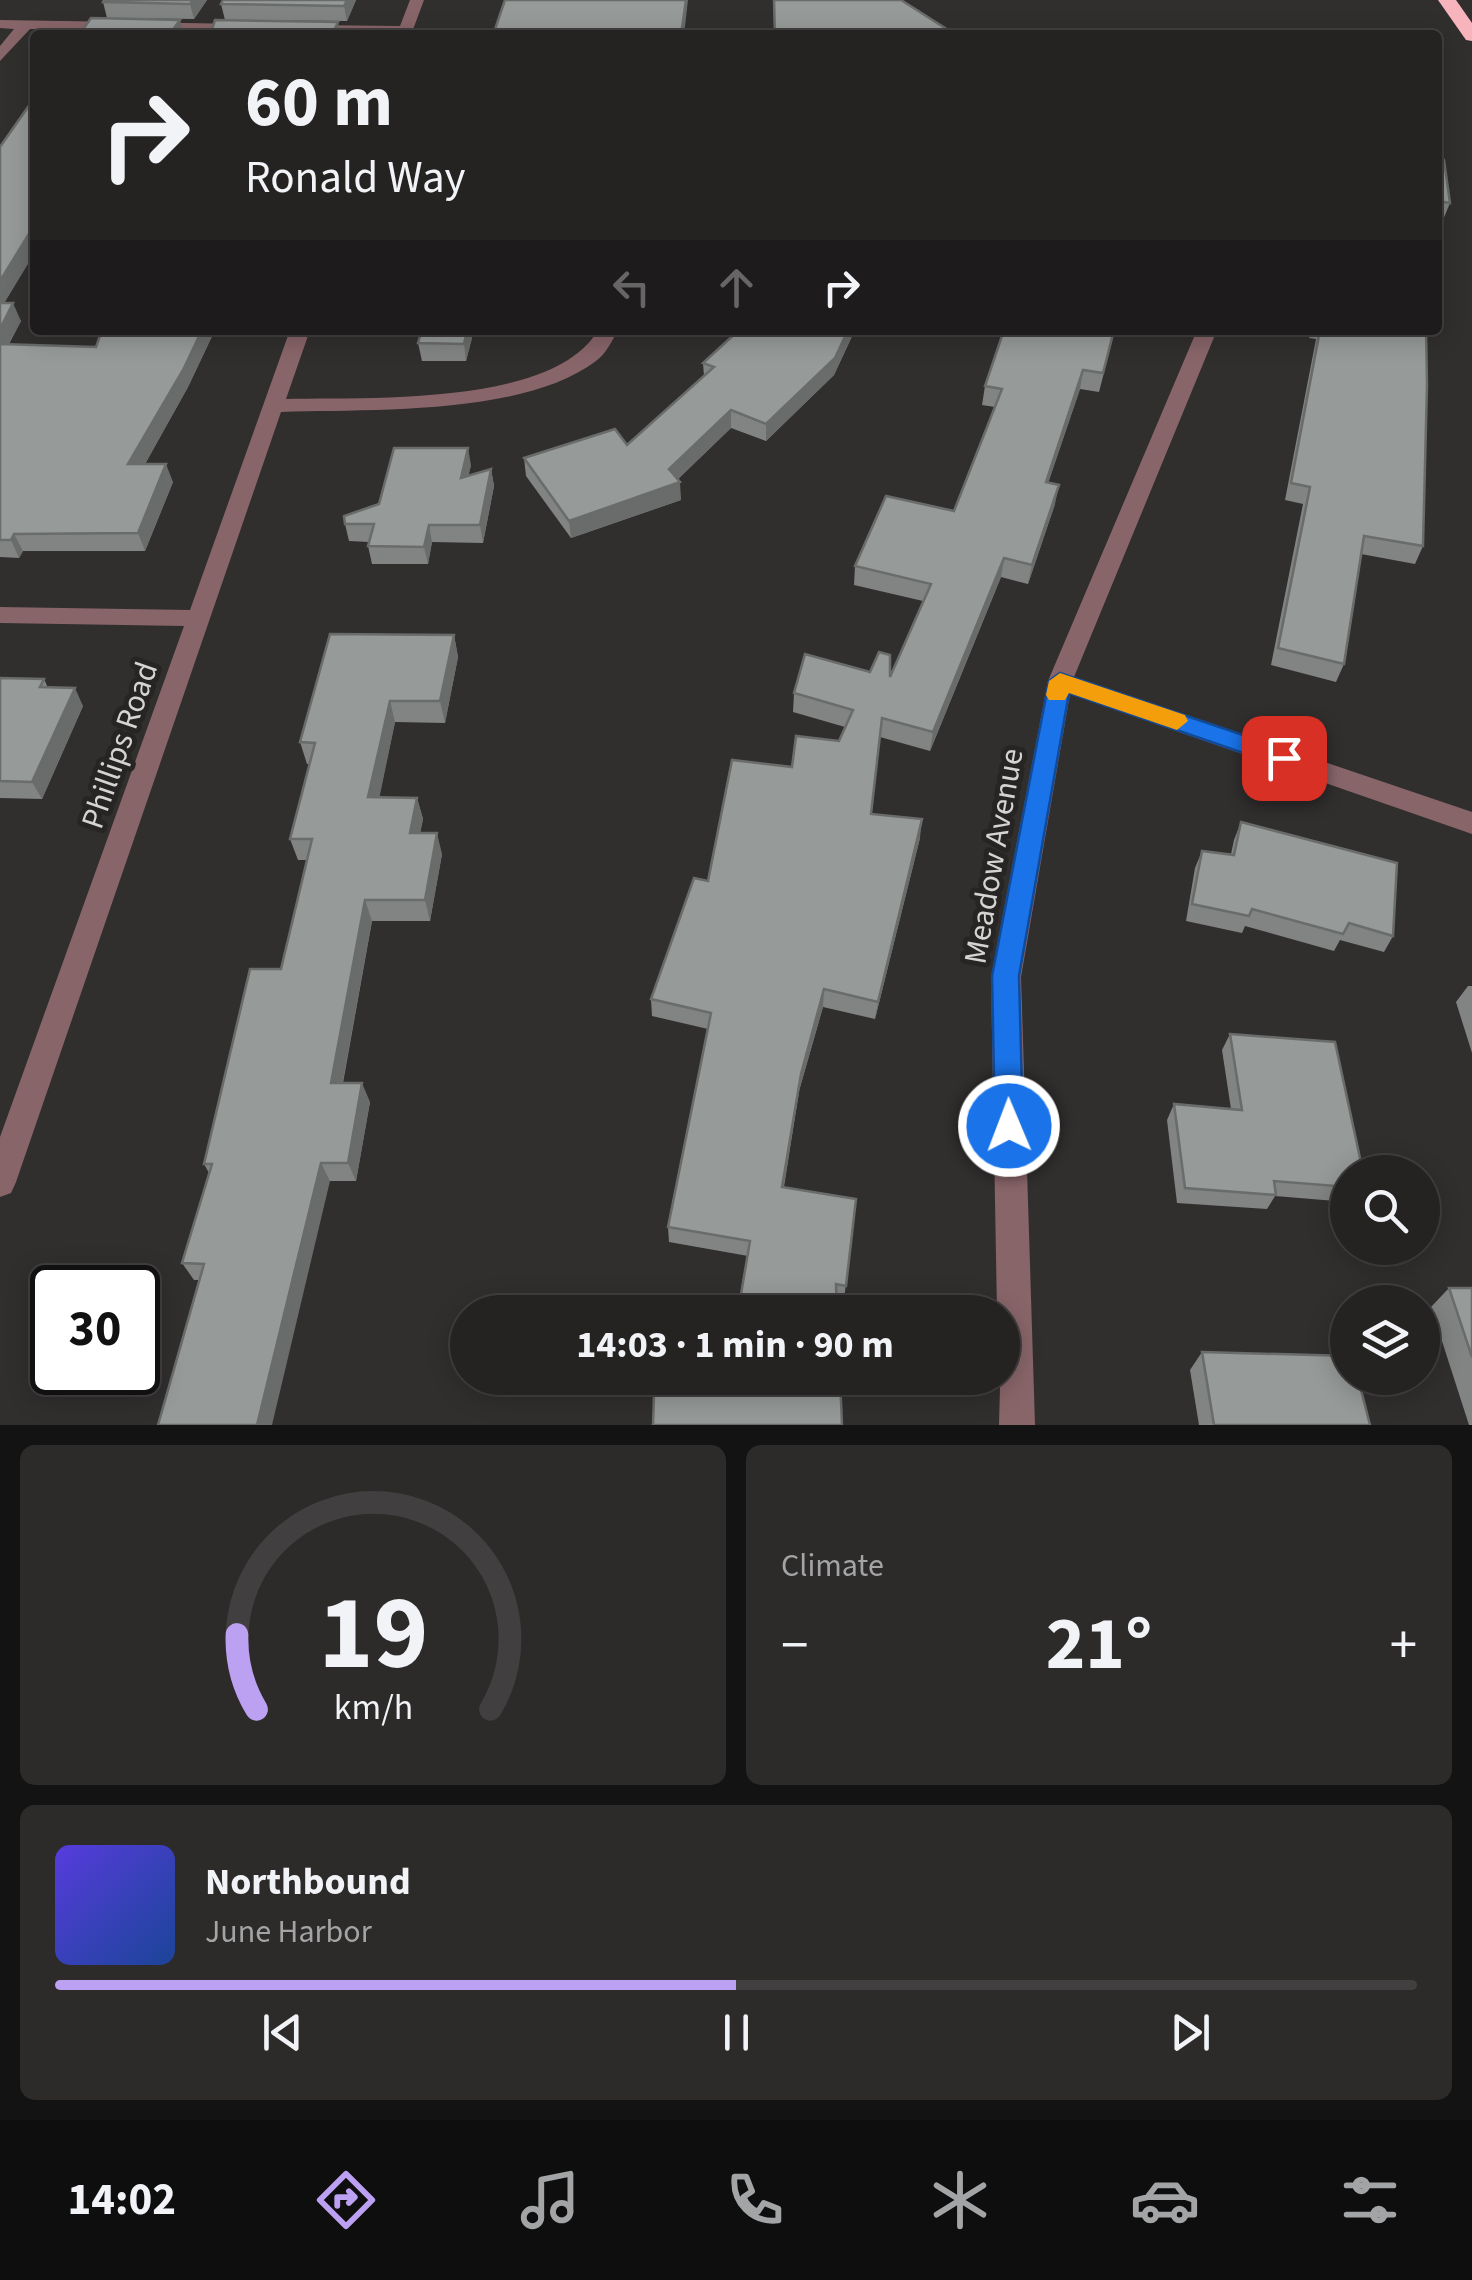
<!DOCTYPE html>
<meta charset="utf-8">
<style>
body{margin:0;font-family:"Source Sans 3",sans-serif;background:#2d2a2a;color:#f1f3f6;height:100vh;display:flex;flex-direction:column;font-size:38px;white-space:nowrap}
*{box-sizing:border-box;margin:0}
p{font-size:32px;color:#a3a4a5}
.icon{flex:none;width:55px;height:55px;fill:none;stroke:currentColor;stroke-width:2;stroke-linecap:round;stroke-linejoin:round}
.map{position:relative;height:1425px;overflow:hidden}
.drawer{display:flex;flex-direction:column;gap:20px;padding:20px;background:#141313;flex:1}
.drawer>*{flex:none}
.banner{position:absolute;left:30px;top:30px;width:1412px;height:305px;border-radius:10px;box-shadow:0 5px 25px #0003,0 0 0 2px #423f40;background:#252222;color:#f1f3f6;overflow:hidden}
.tools{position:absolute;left:1330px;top:1155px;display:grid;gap:20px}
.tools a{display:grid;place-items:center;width:110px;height:110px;border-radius:50%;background:#252222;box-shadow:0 5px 25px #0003,0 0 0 2px #423f40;font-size:50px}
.speed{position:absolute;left:30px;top:1265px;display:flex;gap:20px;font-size:50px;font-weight:700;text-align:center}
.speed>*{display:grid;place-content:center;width:130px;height:130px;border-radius:50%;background:#252222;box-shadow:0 5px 25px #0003,0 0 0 2px #423f40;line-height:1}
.speed .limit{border:5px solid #111;border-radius:15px;background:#fff;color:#111}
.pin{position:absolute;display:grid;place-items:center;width:85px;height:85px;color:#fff;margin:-42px;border-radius:20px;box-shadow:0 5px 15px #0006}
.me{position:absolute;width:110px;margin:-55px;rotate:359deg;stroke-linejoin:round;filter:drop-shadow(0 0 8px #0008)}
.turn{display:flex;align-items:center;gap:35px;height:210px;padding:0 50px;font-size:45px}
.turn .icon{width:130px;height:130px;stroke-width:2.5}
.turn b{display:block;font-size:70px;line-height:85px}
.lanes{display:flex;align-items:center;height:95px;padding:0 50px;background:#0003;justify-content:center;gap:50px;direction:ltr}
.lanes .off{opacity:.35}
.big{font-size:75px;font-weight:700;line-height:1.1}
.drawer .widget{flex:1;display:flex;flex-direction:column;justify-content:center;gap:15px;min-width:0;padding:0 35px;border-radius:15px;background:#2d2a2a}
.drawer .dial{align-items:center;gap:0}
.dial svg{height:260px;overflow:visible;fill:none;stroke:#423f40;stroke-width:7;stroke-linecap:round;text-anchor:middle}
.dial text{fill:#f1f3f6;stroke:none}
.song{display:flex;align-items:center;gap:30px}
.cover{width:120px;height:120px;border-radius:15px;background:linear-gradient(135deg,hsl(250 70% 55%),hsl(220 70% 35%))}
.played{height:10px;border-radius:5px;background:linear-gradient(90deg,#bca0f2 50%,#423f40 50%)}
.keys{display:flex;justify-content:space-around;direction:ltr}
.heat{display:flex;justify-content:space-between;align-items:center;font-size:55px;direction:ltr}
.drawer .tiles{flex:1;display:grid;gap:20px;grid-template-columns:1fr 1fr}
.widget:last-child{grid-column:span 2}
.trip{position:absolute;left:450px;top:1295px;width:570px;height:100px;border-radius:50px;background:#252222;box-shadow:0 5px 25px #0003,0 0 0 2px #423f40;font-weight:700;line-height:100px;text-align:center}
.tab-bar{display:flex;height:160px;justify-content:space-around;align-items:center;background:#0f0e0e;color:#a3a4a5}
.tab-bar .icon{width:70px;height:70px}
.tab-bar .selected{color:#bca0f2}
.tab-bar b{font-size:45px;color:#f1f3f6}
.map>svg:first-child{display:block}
</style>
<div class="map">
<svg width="1472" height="1425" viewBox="0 0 1472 1425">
<rect width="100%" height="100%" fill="#312e2e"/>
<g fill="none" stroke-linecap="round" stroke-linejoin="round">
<g fill="#886569" fill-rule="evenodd">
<path d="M 410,0 L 424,0 L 411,35 L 306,33 L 299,29 L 306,25 L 400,26 Z"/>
<path d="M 0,20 L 246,24 L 253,28 L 246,32 L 30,29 L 0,61 L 0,46 L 14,29 L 0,28 Z"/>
<path d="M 290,330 L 310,330 L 286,399 C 366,397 554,407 598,330 L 618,330 C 612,341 606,354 596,361 C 523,416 371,409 281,412 L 16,1182 L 11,1193 L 0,1197 L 0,1137 L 184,626 L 0,623 L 0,607 L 190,610 Z"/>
<path d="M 1197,330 L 1217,330 L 1074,677 L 1472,812 L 1472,834 L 1070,694 L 1021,977 L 1035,1425 L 999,1425 L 1002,1312 L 997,1312 L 991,977 L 1048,681 Z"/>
</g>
<path fill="#f8b4bd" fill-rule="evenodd" d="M 1438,0 L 1456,0 L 1472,23 L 1472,41 L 1466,40 Z"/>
</g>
<g fill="#818483">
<path d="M 104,0 L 207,0 L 194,19 L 107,18 L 103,2 Z"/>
<path d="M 223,0 L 356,0 L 347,21 L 225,20 L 221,4 Z"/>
<path d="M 35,97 L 35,252 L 4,303 L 21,321 L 9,344 L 96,347 L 102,330 L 215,330 L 188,387 L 145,464 L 173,482 L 145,551 L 23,551 L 19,558 L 0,557 L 0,147 Z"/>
<path d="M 1438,153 L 1450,203 L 1443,220 L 1438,219 Z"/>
<path d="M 474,330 L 466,361 L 422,361 L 418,343 Z"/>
<path d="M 1115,330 L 1099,392 L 1080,389 L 1048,483 L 1055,504 L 1028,584 L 1001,577 L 930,751 L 880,737 L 871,814 L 920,838 L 875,1019 L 823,1007 L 799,1091 L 784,1187 L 856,1199 L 844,1300 L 837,1299 L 748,1256 L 669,1242 L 668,1227 L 708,1029 L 652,1016 L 651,999 L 708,881 L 792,767 L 839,741 L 845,727 L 793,712 L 794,693 L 890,677 L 923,601 L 854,585 L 855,566 L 954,511 L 995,407 L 982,405 L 985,386 Z"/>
<path d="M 1311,330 L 1426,330 L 1423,546 L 1415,564 L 1361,554 L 1344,664 L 1336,682 L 1271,665 L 1303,504 L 1285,500 L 1316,339 L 1309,338 Z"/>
<path d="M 854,332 L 834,375 L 766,441 L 731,428 L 678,479 L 681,500 L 571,538 L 526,476 L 524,458 L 627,445 L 704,376 L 703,363 Z"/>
<path d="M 471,465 L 468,476 L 491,469 L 494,486 L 483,543 L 432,542 L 428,564 L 372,564 L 368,546 L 369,542 L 349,541 L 345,524 L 379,504 Z"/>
<path d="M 454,635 L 458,657 L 445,723 L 395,722 L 379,797 L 417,798 L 423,819 L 420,833 L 442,854 L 430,921 L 372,921 L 343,1083 L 370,1102 L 356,1181 L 330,1181 L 199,1280 L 194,1280 L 182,1263 L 209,1173 L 204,1164 L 281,969 L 307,860 L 298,860 L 290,839 L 309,764 L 307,764 L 300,742 Z"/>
<path d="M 0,678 L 44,679 L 48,688 L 83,706 L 42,799 L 0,798 Z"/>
<path d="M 1241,822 L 1393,936 L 1384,952 L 1340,940 L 1334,951 L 1245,926 L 1242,933 L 1186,921 L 1195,868 L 1202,851 L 1231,854 L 1234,840 Z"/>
<path d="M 1468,986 L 1472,986 L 1472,1053 L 1456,1002 Z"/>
<path d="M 1230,1034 L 1348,1172 L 1348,1202 L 1275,1196 L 1267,1209 L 1177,1203 L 1167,1120 L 1174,1104 L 1231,1109 L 1222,1050 Z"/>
<path d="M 1449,1288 L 1472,1288 L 1472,1425 L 1469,1425 L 1431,1307 Z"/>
<path d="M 1202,1352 L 1370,1425 L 1199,1425 L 1190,1370 Z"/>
</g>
<g fill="#696c6a">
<path d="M 193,0 L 207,0 L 194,19 L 190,4 Z"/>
<path d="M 347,0 L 356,0 L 347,21 L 344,6 Z"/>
<path d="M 686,0 L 688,0 L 684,35 L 681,35 Z"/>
<path d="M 180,20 L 184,35 L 169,35 Z"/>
<path d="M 338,22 L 340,35 L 332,35 Z"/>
<path d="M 35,224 L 35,252 L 0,310 L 0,281 Z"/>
<path d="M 13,303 L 21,321 L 0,361 L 0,329 Z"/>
<path d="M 202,330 L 215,330 L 188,387 L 135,482 L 128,464 Z"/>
<path d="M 467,330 L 474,330 L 466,361 L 464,344 Z"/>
<path d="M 848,330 L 854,330 L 854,332 L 834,375 L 766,441 L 766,424 Z"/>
<path d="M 1083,370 L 1080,389 L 1042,501 L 1046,482 Z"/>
<path d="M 731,410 L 731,428 L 671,486 L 680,482 L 681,500 L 571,538 L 569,521 L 669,469 Z"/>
<path d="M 468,448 L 471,465 L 464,496 L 461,478 Z"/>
<path d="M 166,464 L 173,482 L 145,551 L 138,533 Z"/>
<path d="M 491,469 L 494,486 L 483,543 L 480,525 Z"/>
<path d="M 1059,485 L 1055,504 L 1028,584 L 1032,565 Z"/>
<path d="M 429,525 L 432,542 L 428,564 L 424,547 Z"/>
<path d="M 14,534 L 23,551 L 19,558 L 11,540 Z"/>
<path d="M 1004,558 L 1001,577 L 930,751 L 933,732 Z"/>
<path d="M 454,635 L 458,657 L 445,723 L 440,701 Z"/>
<path d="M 75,688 L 83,706 L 42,799 L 32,782 Z"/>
<path d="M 390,701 L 395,722 L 375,819 L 368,797 Z"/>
<path d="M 417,798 L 423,819 L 416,854 L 410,833 Z"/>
<path d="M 922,819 L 920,838 L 875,1019 L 878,1002 Z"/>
<path d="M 437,833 L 442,854 L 430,921 L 425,900 Z"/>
<path d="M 365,900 L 372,921 L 339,1102 L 331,1083 Z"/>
<path d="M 824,989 L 823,1007 L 799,1091 L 781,1202 L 782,1187 L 801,1074 Z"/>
<path d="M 362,1083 L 370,1102 L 356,1181 L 348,1163 Z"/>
<path d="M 321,1163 L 330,1181 L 272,1425 L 257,1425 Z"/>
</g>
<g fill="#969a98" stroke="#696c6a" stroke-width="2.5">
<path d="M 104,0 L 193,0 L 190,4 L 103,2 Z"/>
<path d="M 223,0 L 347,0 L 344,6 L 221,4 Z"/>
<path d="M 505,0 L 686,0 L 681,35 L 493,35 Z"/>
<path d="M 774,0 L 901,0 L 956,35 L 775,35 Z"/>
<path d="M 91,18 L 180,20 L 169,35 L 79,35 Z"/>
<path d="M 215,20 L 338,22 L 332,35 L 210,35 Z"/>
<path d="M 35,97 L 35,224 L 0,281 L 0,147 Z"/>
<path d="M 1438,153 L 1444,160 L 1450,203 L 1438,201 Z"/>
<path d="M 0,303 L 13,303 L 0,329 Z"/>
<path d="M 102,330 L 202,330 L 183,370 L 128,464 L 166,464 L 138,533 L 14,534 L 11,540 L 0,540 L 0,344 L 96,347 Z"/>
<path d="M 422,330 L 467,330 L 464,344 L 418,343 Z"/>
<path d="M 739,330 L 848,330 L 835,358 L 766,424 L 731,410 L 669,469 L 680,482 L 569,521 L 524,458 L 615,429 L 627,445 L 714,367 L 703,363 Z"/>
<path d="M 1004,330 L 1114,330 L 1103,373 L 1083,370 L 1046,482 L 1059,485 L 1032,565 L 1004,558 L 933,732 L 882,718 L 871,814 L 922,819 L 878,1002 L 824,989 L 801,1074 L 782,1187 L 856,1199 L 846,1286 L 836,1284 L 837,1312 L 738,1312 L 750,1241 L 668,1227 L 711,1013 L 651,999 L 694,878 L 708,881 L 732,760 L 792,767 L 796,736 L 839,741 L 853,710 L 794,693 L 805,654 L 870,672 L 879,652 L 890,655 L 890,677 L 931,584 L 855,566 L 886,496 L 954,511 L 1002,389 L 985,386 Z"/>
<path d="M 1320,330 L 1426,330 L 1427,384 L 1423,546 L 1364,536 L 1344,664 L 1278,648 L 1310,487 L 1291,483 Z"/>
<path d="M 394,448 L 468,448 L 461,478 L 491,469 L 480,525 L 429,525 L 424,547 L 368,546 L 374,524 L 345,524 L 344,516 L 379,504 Z"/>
<path d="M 330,634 L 454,635 L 440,701 L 390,701 L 368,797 L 417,798 L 410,833 L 437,833 L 425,900 L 365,900 L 331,1083 L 362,1083 L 348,1163 L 321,1163 L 257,1425 L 158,1425 L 204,1264 L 182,1263 L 212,1164 L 204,1164 L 250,969 L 281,969 L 312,839 L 290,839 L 315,743 L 300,742 Z"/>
<path d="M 0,678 L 44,679 L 40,687 L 75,688 L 32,782 L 0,781 Z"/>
<path d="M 1241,822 L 1397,863 L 1393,936 L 1349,923 L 1343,934 L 1252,909 L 1249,916 L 1192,904 L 1202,851 L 1234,855 Z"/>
<path d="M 1230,1034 L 1335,1042 L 1363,1172 L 1348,1172 L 1348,1187 L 1274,1181 L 1276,1195 L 1185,1188 L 1174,1104 L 1242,1110 Z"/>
<path d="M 1449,1288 L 1472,1288 L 1472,1357 Z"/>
<path d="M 1202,1352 L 1348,1356 L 1348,1378 L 1358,1378 L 1370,1425 L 1214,1425 Z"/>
<path d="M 693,1378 L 840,1378 L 842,1425 L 653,1425 L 654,1395 L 692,1395 Z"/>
</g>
<path fill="#1a73e8" stroke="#114b97" stroke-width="2.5" d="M 1060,673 L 1293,752 L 1296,758 L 1284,767 L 1069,693 L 1019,976 L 1023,1126 L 1019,1135 L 1009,1139 L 999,1135 L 995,1126 L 992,976 L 1049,681 Z"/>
<path fill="#f59e0b" d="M 1060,673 L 1185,715 L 1188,721 L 1177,730 L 1069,693 L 1065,700 L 1049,700 L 1046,695 L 1049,681 Z"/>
<g text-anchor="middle" stroke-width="10" stroke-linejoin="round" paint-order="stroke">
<g font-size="32" fill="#d6d3d4" stroke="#272424">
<text transform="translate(119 745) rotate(-71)" y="11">Phillips Road</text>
<text transform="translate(993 856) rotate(-80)" y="11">Meadow Avenue</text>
</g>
</g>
</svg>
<div class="tools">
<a><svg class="icon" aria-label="search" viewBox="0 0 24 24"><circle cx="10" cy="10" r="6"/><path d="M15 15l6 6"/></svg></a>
<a><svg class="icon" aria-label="layers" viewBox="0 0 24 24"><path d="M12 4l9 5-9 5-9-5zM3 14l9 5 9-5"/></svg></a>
</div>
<div class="speed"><div class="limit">30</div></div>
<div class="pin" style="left:1284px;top:758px;background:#d93025"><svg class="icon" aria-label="arrive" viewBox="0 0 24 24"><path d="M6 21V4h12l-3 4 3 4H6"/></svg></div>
<svg class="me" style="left:1009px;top:1126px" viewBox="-20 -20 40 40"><circle r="17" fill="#1a73e8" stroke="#fff" stroke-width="3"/><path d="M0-11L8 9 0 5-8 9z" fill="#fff"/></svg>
<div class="trip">14:03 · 1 min · 90 m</div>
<div class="banner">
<div class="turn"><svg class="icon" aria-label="right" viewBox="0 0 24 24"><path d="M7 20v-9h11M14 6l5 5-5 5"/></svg><div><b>60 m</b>Ronald Way</div></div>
<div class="lanes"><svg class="icon off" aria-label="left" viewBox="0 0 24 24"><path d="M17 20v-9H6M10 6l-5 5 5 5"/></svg><svg class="icon off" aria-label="ahead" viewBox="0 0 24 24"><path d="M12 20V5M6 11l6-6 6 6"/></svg><svg class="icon" aria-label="right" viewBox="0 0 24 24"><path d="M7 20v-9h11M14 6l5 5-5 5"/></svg></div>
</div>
</div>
<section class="drawer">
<div class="tiles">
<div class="widget dial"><svg viewBox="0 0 100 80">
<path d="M14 69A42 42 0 1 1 86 69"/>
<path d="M14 69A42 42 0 0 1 8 46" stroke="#bca0f2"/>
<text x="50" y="56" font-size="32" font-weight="700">19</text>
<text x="50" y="72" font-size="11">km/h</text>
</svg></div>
<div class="widget"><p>Climate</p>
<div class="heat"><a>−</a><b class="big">21°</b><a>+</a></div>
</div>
<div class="widget">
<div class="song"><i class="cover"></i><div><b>Northbound</b><p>June Harbor</p></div></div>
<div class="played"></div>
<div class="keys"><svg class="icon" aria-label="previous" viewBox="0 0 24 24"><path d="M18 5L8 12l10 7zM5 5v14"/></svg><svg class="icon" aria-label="pause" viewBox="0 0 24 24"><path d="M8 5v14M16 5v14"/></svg><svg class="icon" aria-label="next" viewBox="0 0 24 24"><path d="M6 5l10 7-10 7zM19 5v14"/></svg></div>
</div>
</div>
</section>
<nav class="tab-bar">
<b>14:02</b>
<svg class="icon selected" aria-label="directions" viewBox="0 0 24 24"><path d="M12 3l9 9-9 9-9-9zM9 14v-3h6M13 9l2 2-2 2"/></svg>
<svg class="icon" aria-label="music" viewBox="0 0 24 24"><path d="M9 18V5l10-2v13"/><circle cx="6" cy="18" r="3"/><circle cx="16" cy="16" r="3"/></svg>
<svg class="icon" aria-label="phone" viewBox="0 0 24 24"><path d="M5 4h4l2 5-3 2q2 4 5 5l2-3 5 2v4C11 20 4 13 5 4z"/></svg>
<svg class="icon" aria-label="climate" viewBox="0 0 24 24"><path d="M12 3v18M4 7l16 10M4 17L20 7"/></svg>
<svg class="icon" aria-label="car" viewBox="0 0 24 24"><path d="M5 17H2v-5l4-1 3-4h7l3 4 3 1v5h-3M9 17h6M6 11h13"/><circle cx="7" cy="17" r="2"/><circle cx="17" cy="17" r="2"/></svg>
<svg class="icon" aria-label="filters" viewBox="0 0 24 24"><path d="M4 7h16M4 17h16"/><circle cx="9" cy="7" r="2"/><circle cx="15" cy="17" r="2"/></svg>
</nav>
